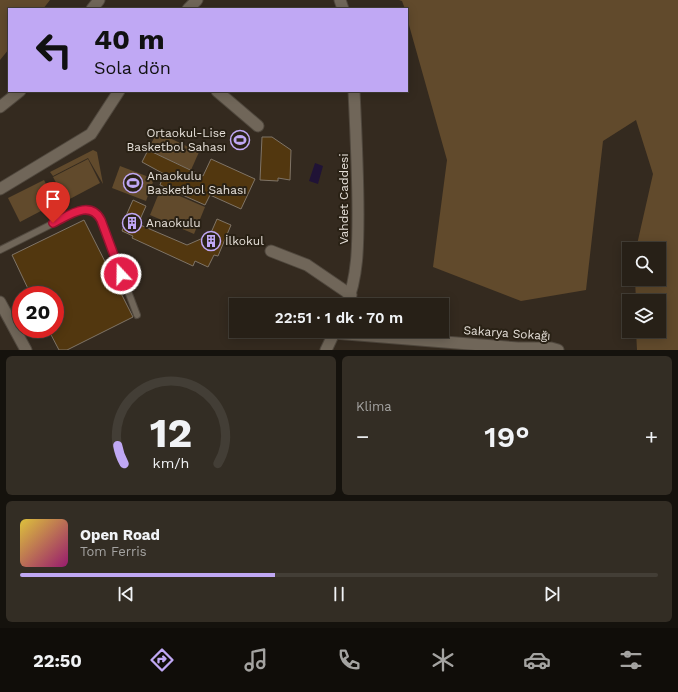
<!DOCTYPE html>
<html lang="tr">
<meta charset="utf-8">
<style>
body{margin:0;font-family:"Work Sans",sans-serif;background:#332d24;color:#f1f3f6;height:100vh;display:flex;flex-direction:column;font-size:15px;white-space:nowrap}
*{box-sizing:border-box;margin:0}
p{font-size:13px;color:#a4a3a1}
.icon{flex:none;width:22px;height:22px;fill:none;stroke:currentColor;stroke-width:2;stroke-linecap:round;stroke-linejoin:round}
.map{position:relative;height:350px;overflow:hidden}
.side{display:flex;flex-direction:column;gap:6px;padding:6px;background:#15120d;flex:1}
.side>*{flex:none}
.banner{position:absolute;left:8px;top:8px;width:400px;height:84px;border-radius:0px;box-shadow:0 2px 10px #0003,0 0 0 1px #433e36;background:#c0a8f4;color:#111;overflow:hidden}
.buttons{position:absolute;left:622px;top:242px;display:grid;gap:8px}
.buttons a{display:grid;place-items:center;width:44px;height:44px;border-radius:0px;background:#272017;box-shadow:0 2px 10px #0003,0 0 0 1px #433e36;font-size:20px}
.speed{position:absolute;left:12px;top:286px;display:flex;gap:8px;font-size:20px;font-weight:700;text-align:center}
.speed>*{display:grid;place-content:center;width:52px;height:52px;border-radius:50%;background:#272017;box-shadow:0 2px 10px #0003,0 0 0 1px #433e36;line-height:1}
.speed .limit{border:6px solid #d22;background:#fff;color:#111}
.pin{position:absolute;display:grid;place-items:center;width:34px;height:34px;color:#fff;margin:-41px -17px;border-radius:50% 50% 50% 0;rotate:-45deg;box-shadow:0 0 4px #0007}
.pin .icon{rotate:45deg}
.me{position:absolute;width:44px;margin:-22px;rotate:339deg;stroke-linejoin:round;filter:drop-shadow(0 0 3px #0008)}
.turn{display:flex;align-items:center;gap:14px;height:84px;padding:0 20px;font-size:18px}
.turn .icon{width:52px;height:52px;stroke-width:2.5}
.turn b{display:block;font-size:28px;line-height:34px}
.big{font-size:30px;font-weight:600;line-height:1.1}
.side .widget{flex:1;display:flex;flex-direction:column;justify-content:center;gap:6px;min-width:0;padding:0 14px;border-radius:6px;background:#332d24}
.side .dial{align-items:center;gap:0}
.dial svg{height:104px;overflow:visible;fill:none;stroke:#433e36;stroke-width:7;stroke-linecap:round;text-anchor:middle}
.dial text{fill:#f1f3f6;stroke:none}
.song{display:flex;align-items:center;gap:12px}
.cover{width:48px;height:48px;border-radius:6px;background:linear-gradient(135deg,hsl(50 70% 55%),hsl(320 70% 35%))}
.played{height:4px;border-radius:2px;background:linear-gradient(90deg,#c0a8f4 40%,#433e36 40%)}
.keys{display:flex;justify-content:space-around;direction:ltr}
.heat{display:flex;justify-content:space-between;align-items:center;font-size:22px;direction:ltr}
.side .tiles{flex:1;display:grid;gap:6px;grid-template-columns:1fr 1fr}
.widget:last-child{grid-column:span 2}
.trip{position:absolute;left:229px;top:298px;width:220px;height:40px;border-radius:0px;background:#272017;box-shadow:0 2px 10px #0003,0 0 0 1px #433e36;font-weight:600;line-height:40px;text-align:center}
.menu{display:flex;height:64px;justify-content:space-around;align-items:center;background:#100d09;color:#a4a3a1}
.menu .icon{width:28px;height:28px}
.menu .selected{color:#c0a8f4}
.menu b{font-size:18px;color:#f1f3f6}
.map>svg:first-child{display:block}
</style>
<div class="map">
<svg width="678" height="350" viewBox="0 0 678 350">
<rect width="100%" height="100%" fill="#342a1f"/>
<g fill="#614a2c">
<path d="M 0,0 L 50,0 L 43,9 L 9,9 L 9,49 L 0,60 Z"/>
<path d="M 399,0 L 678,0 L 678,350 L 637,350 L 636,331 L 659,331 L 659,301 L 636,301 L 635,279 L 659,279 L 659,249 L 636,249 L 653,174 L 636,120 L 603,141 L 586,290 L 521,301 L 433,267 L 447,160 L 407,18 L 407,9 L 405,9 L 402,1 Z"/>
<path d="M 157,132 L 199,152 L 191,170 L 148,150 Z"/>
<path d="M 93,150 L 97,152 L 103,184 L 88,158 L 53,176 L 50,172 Z"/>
<path d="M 88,159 L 100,183 L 66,201 L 53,177 Z"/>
<path d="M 120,166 L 154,179 L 146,201 L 112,188 Z"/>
<path d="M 44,180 L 56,203 L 20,222 L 8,198 Z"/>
<path d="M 161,188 L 205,207 L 194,234 L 150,215 Z"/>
</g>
<path fill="#201336" d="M 315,163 L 323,166 L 318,184 L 309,181 Z"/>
<g fill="#52370f" stroke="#7f7467">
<path d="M 262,137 L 272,137 L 291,150 L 290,180 L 278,178 L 278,181 L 260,180 Z"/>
<path d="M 148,150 L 203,176 L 211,159 L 255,179 L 241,209 L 210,195 L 205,205 L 160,185 L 164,174 L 142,162 Z"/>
<path d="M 133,200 L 146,206 L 138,224 L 187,245 L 210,235 L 217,219 L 231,225 L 218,256 L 214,255 L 208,267 L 195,261 L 193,266 L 132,238 L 133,236 L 122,231 L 127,219 L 125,218 Z"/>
<path d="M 84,220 L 133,317 L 67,350 L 59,350 L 48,329 L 55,329 L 55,295 L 31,295 L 12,255 Z"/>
</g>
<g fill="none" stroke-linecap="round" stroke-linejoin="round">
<g stroke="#50483e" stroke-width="8">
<path id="service" d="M 0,250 L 80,210 C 89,208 96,212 101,220 L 137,315"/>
</g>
<g stroke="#50483e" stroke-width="13">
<g id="minor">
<path d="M 340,0 L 343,9"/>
<path d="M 92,9 L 99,0"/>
<path d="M 188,9 L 197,0"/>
<path d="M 217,91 L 258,126"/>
<path d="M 0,107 L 20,91"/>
<path d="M 0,189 L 91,134 L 119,91"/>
<path d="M 271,251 L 307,265 L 351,295"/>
<path d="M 346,305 C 358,278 358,244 358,214 C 358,173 356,132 354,91"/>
<path d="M 334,333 L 518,348 L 551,348 L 558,350"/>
<path d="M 326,350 L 335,331"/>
</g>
</g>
<g stroke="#50483e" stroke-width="13">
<path id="secondary" d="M 0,302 L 26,350"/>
</g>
<use href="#service" stroke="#706659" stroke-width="6"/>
<use href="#minor" stroke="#706659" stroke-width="11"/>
<use href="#secondary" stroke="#706659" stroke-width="11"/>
</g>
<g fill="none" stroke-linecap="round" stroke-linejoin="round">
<g stroke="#92132f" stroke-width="10">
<path id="route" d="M 53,223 C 68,216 90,199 101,220 L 121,274"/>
</g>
<use href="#route" stroke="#e11d48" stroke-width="7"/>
</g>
<defs>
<g id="stadium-ring" transform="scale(1)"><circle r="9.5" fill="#292115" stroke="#c0a8f4" stroke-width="1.5"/><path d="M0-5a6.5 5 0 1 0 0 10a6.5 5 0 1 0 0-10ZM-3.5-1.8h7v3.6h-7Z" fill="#c0a8f4"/></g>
<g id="building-ring" transform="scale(1)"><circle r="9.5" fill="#292115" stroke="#c0a8f4" stroke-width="1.5"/><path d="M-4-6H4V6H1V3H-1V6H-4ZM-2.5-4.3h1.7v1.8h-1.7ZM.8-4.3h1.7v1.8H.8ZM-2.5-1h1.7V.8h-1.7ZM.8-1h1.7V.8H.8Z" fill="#c0a8f4"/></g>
</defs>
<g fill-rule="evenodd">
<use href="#stadium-ring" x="240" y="140"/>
<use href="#stadium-ring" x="133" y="183"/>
<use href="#building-ring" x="132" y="223"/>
<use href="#building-ring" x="211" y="241"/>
</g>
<g text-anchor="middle" stroke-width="4" stroke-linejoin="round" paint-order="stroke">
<g font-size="12" fill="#e5dfd8" stroke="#292115" text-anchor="start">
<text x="226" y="137" text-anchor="end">Ortaokul-Lise<tspan x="226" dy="14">Basketbol Sahası</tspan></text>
<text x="147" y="180">Anaokulu<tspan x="147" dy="14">Basketbol Sahası</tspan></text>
<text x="146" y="227">Anaokulu</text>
<text x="225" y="245">İlkokul</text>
</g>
<g font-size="12" fill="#e5dfd8" stroke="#292115">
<text transform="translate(344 199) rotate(-90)" y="4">Vahdet Caddesi</text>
<text transform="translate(507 333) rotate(4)" y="4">Sakarya Sokağı</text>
</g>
</g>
</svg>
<div class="buttons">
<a><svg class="icon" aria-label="search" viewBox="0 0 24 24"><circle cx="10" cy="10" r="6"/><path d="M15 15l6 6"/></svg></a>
<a><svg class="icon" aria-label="layers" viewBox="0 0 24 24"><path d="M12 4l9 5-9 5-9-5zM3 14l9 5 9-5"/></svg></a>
</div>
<div class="speed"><div class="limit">20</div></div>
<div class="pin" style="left:53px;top:223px;background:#d93025"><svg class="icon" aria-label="arrive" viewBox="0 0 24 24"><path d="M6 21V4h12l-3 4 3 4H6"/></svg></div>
<svg class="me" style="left:121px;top:274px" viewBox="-20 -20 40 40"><circle r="17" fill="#e11d48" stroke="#fff" stroke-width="3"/><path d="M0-11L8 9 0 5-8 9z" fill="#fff"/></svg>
<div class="trip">22:51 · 1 dk · 70 m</div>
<div class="banner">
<div class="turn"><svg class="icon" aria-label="left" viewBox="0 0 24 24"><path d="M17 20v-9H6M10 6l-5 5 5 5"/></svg><div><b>40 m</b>Sola dön</div></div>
</div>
</div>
<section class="side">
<div class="tiles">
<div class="widget dial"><svg viewBox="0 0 100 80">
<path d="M14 69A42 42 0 1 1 86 69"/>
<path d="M14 69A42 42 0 0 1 9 55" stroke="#c0a8f4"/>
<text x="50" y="56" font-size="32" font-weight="700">12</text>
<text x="50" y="72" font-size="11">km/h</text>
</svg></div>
<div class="widget"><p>Klima</p>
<div class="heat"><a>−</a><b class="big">19°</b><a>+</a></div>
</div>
<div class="widget">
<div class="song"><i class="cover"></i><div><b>Open Road</b><p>Tom Ferris</p></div></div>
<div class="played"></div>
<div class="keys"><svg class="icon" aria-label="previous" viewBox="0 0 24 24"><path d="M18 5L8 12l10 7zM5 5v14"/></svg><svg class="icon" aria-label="pause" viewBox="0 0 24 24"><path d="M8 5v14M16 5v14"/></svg><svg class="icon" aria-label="next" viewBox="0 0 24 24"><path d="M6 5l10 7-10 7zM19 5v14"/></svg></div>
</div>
</div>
</section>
<nav class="menu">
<b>22:50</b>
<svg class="icon selected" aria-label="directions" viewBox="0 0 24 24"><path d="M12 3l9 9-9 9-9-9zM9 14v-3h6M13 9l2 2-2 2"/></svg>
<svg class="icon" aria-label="music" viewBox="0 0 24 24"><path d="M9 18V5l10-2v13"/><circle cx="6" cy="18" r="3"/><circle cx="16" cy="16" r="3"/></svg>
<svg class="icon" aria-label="phone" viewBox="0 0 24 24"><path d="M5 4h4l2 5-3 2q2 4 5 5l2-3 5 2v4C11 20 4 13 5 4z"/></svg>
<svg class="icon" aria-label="climate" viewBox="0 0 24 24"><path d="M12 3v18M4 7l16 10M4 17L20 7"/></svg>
<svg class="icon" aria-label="car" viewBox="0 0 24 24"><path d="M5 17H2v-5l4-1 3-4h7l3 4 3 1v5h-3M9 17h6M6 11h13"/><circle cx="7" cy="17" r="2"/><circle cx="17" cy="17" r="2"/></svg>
<svg class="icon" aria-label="filters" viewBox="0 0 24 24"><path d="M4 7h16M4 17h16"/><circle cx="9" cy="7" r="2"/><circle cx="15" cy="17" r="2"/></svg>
</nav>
